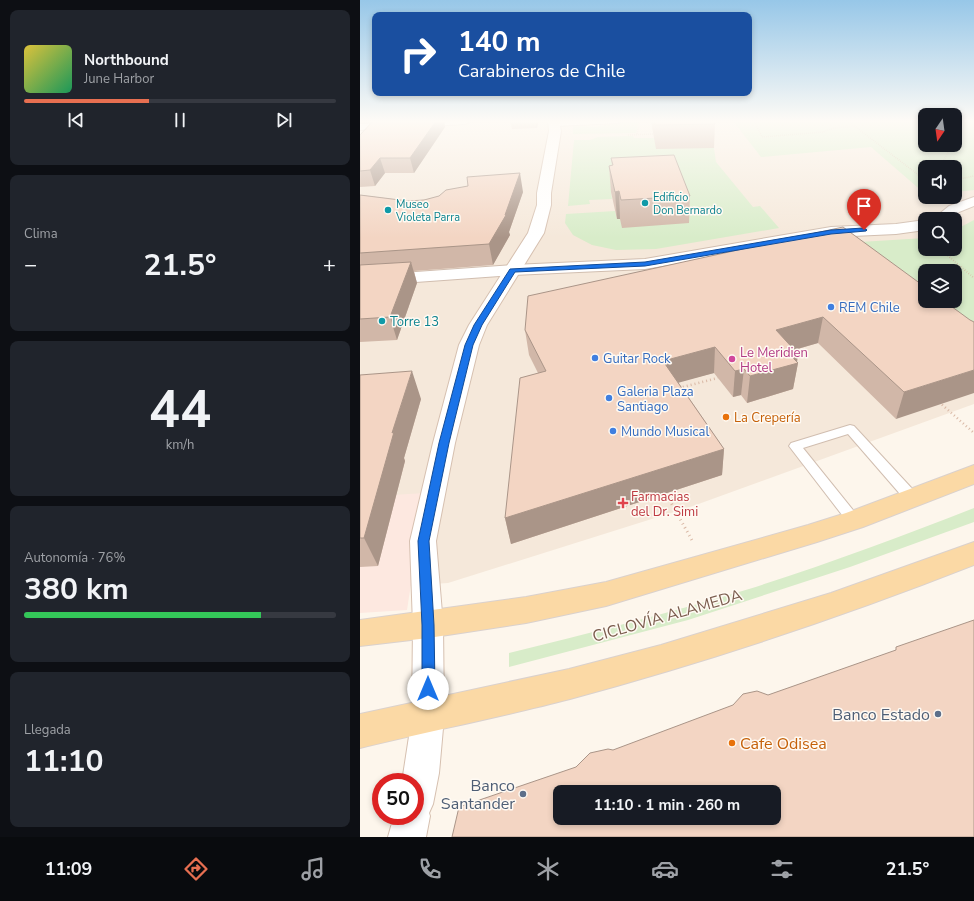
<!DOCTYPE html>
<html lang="es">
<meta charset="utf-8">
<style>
body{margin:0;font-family:"Nunito Sans",sans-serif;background:#20242c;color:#f1f3f6;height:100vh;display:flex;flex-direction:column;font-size:15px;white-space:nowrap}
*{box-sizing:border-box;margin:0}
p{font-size:13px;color:#9ea1a6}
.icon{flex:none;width:22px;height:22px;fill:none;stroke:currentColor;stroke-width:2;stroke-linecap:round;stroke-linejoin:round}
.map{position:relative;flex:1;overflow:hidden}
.details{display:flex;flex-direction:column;gap:10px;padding:10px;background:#0d0f14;width:360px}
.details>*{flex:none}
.banner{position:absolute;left:12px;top:12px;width:380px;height:84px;border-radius:8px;box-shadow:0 2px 6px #0003;background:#1a4fa0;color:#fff;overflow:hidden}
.needle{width:26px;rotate:193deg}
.controls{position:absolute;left:558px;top:108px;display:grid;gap:8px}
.controls a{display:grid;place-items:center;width:44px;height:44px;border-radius:8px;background:#171b24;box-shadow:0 2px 6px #0003;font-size:20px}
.speed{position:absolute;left:12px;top:773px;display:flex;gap:8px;font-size:20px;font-weight:700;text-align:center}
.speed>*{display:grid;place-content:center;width:52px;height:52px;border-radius:50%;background:#171b24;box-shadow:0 2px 6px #0003;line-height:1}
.speed .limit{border:6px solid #d22;background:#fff;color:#111}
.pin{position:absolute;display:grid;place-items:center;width:34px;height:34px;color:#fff;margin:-41px -17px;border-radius:50% 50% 50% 0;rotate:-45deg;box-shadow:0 0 4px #0007}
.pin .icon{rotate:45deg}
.me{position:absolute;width:44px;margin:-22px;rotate:0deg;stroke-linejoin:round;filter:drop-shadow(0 0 3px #0008)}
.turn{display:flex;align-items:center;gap:14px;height:84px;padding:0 20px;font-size:18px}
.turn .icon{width:52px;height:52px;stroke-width:2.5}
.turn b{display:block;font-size:28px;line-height:34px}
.big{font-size:30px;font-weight:700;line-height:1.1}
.details .card{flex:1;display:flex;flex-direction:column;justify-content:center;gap:6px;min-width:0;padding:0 14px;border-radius:8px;background:#20242c}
.details .dial{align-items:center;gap:0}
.dial b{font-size:52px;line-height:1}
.song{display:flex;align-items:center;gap:12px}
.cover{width:48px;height:48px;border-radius:6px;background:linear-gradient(135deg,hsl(50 70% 55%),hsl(150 70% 35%))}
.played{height:4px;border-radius:2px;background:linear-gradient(90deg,#e76f51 40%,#363941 40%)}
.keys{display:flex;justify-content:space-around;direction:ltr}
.heat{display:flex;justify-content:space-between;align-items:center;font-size:22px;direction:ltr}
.charge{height:6px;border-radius:3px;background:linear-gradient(90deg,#34c759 76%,#363941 0)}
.trip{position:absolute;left:193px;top:785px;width:228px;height:40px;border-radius:8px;background:#171b24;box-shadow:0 2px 6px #0003;font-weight:700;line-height:40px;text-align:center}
.menu{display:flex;height:64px;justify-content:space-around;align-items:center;background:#090b0e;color:#9ea1a6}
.menu .icon{width:28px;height:28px}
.menu .on{color:#e76f51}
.menu b{font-size:18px;color:#f1f3f6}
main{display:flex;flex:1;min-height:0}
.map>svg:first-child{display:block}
</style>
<main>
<section class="details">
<div class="card">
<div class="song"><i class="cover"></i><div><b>Northbound</b><p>June Harbor</p></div></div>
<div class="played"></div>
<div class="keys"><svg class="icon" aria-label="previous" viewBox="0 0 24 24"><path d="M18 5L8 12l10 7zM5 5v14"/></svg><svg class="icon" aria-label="pause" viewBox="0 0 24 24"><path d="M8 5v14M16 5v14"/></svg><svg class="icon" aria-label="next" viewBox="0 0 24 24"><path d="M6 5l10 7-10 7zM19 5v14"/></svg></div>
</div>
<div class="card"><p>Clima</p>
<div class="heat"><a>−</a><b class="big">21.5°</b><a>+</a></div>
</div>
<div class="card dial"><b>44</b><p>km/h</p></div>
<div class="card"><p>Autonomía · 76%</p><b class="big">380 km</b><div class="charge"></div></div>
<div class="card"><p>Llegada</p><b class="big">11:10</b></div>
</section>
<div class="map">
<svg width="614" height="837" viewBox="0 0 614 837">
<rect width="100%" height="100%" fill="#fdf6ec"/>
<path fill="#f5e8da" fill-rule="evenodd" d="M 0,121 L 565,121 L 565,145 L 595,145 L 595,121 L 614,121 L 614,404 L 333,506 L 88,583 L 0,589 ZM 565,167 L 595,167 L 595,197 L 565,197 ZM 565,219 L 595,219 L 595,249 L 565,249 ZM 565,271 L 595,271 L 595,301 L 565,301 Z"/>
<path fill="#fde8e0" d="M 65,493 L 47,610 L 0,613 L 0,497 Z"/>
<g fill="#d8ecc9" fill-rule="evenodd">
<path d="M 267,121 L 279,121 L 276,133 L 213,134 L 213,125 L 234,127 Z"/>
<path d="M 373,121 L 565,121 L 565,145 L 595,145 L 595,121 L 614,121 L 614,190 L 595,192 L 595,167 L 565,167 L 565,193 L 564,193 L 511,147 L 401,157 Z"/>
<path d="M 273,136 L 274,138 L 294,138 L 354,148 L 356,162 L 393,207 L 400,206 L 419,228 L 296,249 L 256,250 L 232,245 L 213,235 L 205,223 L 206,214 L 255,211 L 257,219 L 329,223 L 251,192 L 252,199 L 229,200 L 230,204 L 208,206 L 214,140 L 230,140 L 238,137 Z"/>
<path d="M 614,220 L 614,353 L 500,242 L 565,238 L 565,249 L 595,249 L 595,230 ZM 565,271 L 595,271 L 595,301 L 565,301 Z"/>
<path d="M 614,508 L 614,522 L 490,567 L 328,620 L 149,667 L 149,653 C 230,633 310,613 389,589 C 465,565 540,537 614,508 Z"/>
</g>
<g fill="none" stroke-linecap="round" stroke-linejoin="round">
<g stroke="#d1beb0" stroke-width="2">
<g id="lane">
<path d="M 229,121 L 261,121 L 258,123 L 195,126 L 192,124 L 195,122 Z"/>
<path d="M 490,425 L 494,426 L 557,494 L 559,498 L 557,502 L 552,503 L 547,502 L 488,434 L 443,448 L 501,520 L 499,524 L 494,525 L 489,524 L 429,446 L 431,443 Z"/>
</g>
</g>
<g stroke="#d1beb0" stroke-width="2">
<g id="street">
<path d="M 54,121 L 111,121 L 105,124 L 0,130 L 0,124 Z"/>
<path d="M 614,197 L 614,206 L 599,212 L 590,219 L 573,219 L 589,206 Z"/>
<path d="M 565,220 L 565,230 L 536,234 L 471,237 L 285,269 L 153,275 L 0,286 L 0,276 L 153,265 L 285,259 L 471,227 L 536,224 Z"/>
</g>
</g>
<g stroke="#d6c0b0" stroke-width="2">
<path id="secondary" d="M 188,121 L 199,121 L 201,131 L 191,193 L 191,205 L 184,233 L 127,325 L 119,345 L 95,443 L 76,541 L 83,625 L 84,717 L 79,773 L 73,804 L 69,813 L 70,816 L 66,837 L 28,837 L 34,816 L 55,816 L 55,782 L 42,782 L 52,717 L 53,625 L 50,541 L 73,443 L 99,345 L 109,325 L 168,233 L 177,205 L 177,193 L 189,131 Z"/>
</g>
<g stroke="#dad1cd" stroke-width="2">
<g id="primary">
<path d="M 614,465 L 614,484 L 503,527 L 457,542 L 246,606 L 166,623 L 68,638 L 0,646 L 0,620 L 166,597 L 246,582 L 448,525 L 486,513 Z"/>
<path d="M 614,542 L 614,565 C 482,617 347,662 210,699 C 141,717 70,731 0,748 L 0,714 L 209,669 L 301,645 L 471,593 Z"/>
</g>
</g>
<g stroke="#d9b8a5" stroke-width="1.5" stroke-dasharray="0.5 1.5" stroke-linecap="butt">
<path d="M 394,121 L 402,137 L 463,132 L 474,128 L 494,126"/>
<path d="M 488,121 L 565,180"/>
<path d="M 277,134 L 280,121"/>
<path d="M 268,135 L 293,134"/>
<path d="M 595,141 L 607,121"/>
<path d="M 580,167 L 592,145"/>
<path d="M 595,180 L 614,176"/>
</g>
<path stroke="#d9b8a5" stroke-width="2" stroke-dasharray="0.5 2" stroke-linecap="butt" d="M 580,249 L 614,278"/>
<g stroke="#d9b8a5" stroke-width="2.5" stroke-dasharray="1 3" stroke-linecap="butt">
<path d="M 433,348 L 440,355 L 435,356"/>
<path d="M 319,388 L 358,378"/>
<path d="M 579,402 L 614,433"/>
</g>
<path stroke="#d9b8a5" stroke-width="3" stroke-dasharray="1 3.5" stroke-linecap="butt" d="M 305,492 L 333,542"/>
<use href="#lane" fill="#fff" fill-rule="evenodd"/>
<use href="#street" fill="#fff" fill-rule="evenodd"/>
<use href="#secondary" fill="#fff" fill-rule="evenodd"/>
<use href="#primary" fill="#fbd9a5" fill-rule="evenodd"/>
</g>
<g fill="#d1b7a8">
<path d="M 0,121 L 84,121 L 85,127 L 54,173 L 25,173 L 15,186 L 0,187 L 0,135 L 12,122 L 0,122 Z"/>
<path d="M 150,121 L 178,121 L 177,128 L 152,129 Z"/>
<path d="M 291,121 L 354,121 L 355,124 L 354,148 L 296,149 Z"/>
<path d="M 251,158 L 330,196 L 329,223 L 262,228 L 260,219 L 257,219 L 251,192 L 249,166 L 252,165 Z"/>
<path d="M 163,192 L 149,232 L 150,235 L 133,265 L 54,271 L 57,283 L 37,340 L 0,342 L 0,195 L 48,201 Z"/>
<path d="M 584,301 L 536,419 L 458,343 L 434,350 L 437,362 L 438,363 L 433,389 L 387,403 L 381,395 L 373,397 L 354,373 L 318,382 L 364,449 L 362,475 L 151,544 L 145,518 L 178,373 L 169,355 L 165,330 Z"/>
<path d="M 0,375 L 61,399 L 44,458 L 45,461 L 18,566 L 0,567 Z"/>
</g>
<g fill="#aa9588">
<path d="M 76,121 L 84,121 L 85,127 L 54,173 L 50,158 Z"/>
<path d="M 176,121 L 178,121 L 177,128 Z"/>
<path d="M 20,158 L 25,173 L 15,186 L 10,170 Z"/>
<path d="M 160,173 L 163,192 L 149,232 L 150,235 L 133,265 L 129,244 Z"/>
<path d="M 259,191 L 260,219 L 257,219 L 255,192 Z"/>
<path d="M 51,262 L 57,283 L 37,340 L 30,317 Z"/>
<path d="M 463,317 L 458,343 L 413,356 L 416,330 Z"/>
<path d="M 355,347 L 354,373 L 303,387 L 303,361 Z"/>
<path d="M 438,354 L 437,363 L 438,363 L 433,389 L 387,403 L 390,376 L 431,356 Z"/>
<path d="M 384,369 L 381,395 L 373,397 L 375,371 Z"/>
<path d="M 614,370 L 614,393 L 536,419 L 544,392 Z"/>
<path d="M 52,371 L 61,399 L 44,458 L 45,461 L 18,566 L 4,538 L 32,433 Z"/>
<path d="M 364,449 L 362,475 L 151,544 L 145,518 Z"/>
</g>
<g fill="#f3d5c3" stroke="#aa9588" fill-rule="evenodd">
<path d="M 13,121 L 76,121 L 50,158 L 20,158 L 10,170 L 0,171 L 0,135 Z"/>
<path d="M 295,121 L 354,121 L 355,124 L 295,125 Z"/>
<path d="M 314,155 L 330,196 L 261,200 L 259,191 L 255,192 L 249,166 L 253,165 L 251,158 Z"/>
<path d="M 160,173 L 145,215 L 146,215 L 129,244 L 0,253 L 0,195 L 48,201 L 64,200 L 79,196 L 86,190 L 108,186 L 107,177 Z"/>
<path d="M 483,227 L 565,287 L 565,301 L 584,301 L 610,320 L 614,322 L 614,370 L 544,392 L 463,317 L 416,330 L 438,354 L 431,356 L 438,363 L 390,376 L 384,369 L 375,371 L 355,347 L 303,361 L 364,449 L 145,518 L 160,378 L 186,371 L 165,330 L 168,296 Z"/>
<path d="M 51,262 L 30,317 L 0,319 L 0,265 Z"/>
<path d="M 52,371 L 32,433 L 34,432 L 4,538 L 0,538 L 0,375 Z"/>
<path d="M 614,620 L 614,837 L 92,837 L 99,807 L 216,767 L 230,753 L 248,749 L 253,750 L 373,705 L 383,694 L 397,691 L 408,695 L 536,650 L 536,647 ZM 200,792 L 414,792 L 414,818 L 200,818 Z"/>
</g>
<linearGradient id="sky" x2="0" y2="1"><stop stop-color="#97c7e8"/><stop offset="0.51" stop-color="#fefbf6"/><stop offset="1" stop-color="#fefbf6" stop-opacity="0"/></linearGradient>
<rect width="614" height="238" fill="url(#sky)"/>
<path fill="#1a73e8" stroke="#114b97" d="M 504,228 L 507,230 L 506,231 L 471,234 L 285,266 L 155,272 L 122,325 L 113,345 L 89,443 L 69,541 L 74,625 L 75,689 L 73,693 L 68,695 L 64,693 L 62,689 L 62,625 L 58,541 L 79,443 L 105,345 L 114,325 L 150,269 L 285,262 L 471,230 Z"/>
<g fill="#0f9aa8" stroke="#fffaf3" stroke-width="1.5">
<circle cx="285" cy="203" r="4"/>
<circle cx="28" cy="210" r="4"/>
<circle cx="22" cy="321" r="4"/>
</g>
<g fill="#3f7fe0" stroke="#fffaf3" stroke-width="1.5">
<circle cx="471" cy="307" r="4"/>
<circle cx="235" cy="358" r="4"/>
<circle cx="249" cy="398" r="4"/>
<circle cx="253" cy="431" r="4"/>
</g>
<circle fill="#d1479c" stroke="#fffaf3" stroke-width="1.5" cx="372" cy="359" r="4"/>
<g fill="#e8710a" stroke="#fffaf3" stroke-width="1.5">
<circle cx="366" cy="417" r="4"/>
<circle cx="372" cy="743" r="4"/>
</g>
<path fill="#e0444e" stroke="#fffaf3" stroke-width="1.5" d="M261 497h4v4h4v4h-4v4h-4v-4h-4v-4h4z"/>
<g fill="#5c6f8a" stroke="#fffaf3" stroke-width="1.5">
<circle cx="578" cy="714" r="4"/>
<circle cx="163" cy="794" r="4"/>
</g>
<g text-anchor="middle" stroke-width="3" stroke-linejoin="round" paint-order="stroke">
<g font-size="11" fill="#0d838f" stroke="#fffaf3" text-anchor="start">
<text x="293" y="201">Edificio<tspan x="293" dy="13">Don Bernardo</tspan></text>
<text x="36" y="208">Museo<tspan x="36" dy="13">Violeta Parra</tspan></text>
</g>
<g font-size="13" fill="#366cbe" stroke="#fffaf3" text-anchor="start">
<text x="479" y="312">REM Chile</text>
<text x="243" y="363">Guitar Rock</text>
<text x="257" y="396">Galeria Plaza<tspan x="257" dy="15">Santiago</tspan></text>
<text x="261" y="436">Mundo Musical</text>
</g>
<g font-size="13" fill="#0d838f" stroke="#fffaf3" text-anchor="start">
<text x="30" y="326">Torre 13</text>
</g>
<g font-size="13" fill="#b23c85" stroke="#fffaf3" text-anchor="start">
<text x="380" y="357">Le Meridien<tspan x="380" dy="15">Hotel</tspan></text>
</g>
<g font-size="13" fill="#c56008" stroke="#fffaf3" text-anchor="start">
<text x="374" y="422">La Crepería</text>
</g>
<g font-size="13" fill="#be3a42" stroke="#fffaf3" text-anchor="start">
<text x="271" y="501">Farmacias<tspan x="271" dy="15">del Dr. Simi</tspan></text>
</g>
<g font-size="16" fill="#7a5c4d" stroke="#fffaf3">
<text transform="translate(307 615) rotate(-16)" y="6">CICLOVÍA ALAMEDA</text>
</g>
<g font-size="16" fill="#4e5e75" stroke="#fffaf3" text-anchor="end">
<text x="570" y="720">Banco Estado</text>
<text x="155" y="791">Banco<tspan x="155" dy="18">Santander</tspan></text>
</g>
<g font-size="16" fill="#c56008" stroke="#fffaf3" text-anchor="start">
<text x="380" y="749">Cafe Odisea</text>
</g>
</g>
</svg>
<div class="controls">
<a><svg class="needle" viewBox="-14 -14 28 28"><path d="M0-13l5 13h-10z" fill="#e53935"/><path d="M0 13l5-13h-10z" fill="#9ea1a6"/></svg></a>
<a><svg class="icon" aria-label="sound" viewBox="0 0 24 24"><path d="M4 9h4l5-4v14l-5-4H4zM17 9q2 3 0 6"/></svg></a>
<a><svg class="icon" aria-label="search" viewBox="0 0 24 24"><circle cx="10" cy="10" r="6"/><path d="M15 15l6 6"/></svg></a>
<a><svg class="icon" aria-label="layers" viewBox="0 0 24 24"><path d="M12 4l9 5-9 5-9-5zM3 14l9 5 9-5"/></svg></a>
</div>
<div class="speed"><div class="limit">50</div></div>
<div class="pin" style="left:504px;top:230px;background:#d93025"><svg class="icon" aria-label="arrive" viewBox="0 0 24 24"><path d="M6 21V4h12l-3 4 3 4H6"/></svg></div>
<svg class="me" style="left:68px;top:689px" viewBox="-20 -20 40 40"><circle r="19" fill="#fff"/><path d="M0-13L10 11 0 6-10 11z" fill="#1a73e8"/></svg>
<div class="trip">11:10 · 1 min · 260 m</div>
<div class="banner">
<div class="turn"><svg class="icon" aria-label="right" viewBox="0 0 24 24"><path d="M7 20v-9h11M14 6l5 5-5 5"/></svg><div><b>140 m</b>Carabineros de Chile</div></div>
</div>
</div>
</main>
<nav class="menu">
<b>11:09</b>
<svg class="icon on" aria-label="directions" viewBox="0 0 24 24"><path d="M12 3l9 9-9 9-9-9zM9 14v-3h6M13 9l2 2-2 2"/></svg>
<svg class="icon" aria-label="music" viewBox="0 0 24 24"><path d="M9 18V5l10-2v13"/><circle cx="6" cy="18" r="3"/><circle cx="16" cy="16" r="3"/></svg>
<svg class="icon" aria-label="phone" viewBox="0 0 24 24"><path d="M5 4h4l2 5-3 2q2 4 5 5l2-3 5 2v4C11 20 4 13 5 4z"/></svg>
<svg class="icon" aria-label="climate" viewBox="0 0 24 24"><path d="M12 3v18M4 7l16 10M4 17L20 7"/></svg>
<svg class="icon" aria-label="car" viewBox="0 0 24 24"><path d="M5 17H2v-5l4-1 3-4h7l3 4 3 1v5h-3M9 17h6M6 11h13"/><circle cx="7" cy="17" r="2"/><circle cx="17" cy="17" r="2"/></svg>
<svg class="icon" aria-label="filters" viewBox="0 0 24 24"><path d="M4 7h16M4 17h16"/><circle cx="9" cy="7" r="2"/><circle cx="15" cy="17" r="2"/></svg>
<b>21.5°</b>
</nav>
